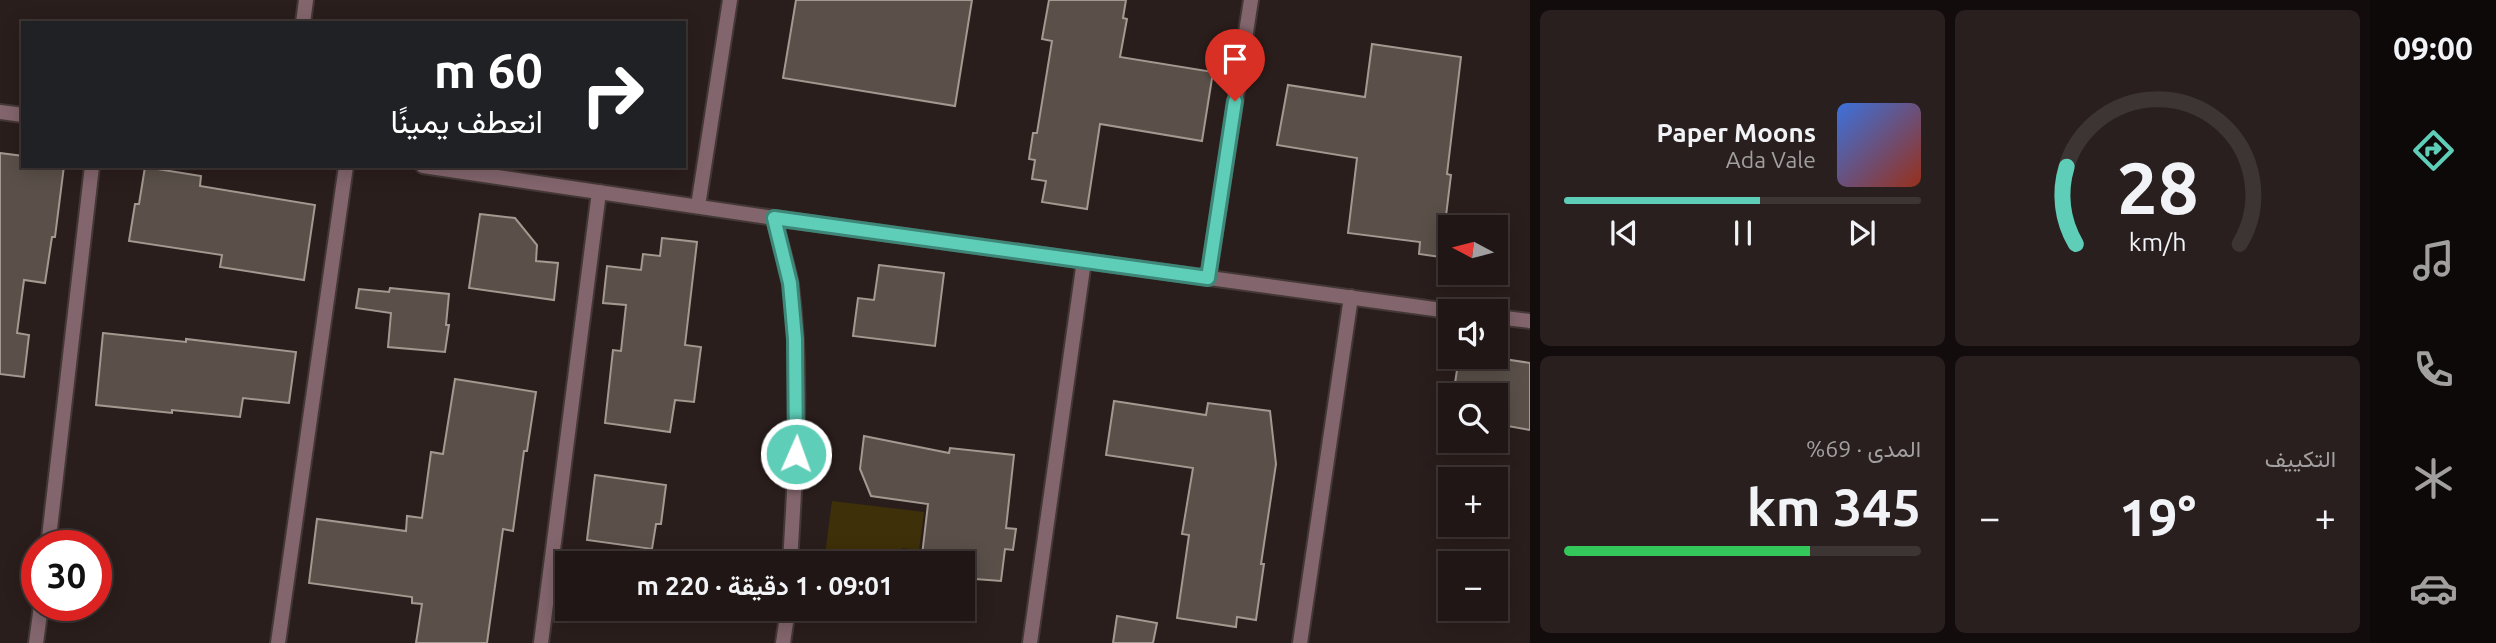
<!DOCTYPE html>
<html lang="ar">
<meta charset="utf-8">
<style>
body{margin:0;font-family:Ubuntu,Vazirmatn,sans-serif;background:#281f1e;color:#f1f3f6;direction:rtl;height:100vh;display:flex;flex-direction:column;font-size:26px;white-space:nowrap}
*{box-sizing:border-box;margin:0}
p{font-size:23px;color:#a29fa0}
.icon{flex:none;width:38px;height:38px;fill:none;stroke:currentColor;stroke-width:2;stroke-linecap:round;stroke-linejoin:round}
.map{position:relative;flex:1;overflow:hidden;direction:ltr}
.sheet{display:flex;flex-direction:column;gap:10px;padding:10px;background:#120c0c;width:840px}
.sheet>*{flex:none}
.hud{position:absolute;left:21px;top:21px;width:665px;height:147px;border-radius:0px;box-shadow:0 4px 18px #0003,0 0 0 2px #3d3534;direction:rtl;background:#202124;color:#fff;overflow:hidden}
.needle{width:46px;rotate:277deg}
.fabs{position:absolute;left:1438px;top:215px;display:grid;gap:14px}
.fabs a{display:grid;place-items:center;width:70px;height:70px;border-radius:0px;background:#201615;box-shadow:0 4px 18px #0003,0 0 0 2px #3d3534;font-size:35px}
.speed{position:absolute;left:21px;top:530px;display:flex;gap:14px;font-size:35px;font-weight:700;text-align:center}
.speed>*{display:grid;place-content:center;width:91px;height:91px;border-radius:50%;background:#201615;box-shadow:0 4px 18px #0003,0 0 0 2px #3d3534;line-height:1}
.speed .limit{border:10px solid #d22;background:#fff;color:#111}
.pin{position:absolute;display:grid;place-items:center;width:60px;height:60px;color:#fff;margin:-72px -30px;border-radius:50% 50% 50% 0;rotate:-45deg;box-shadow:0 0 7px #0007}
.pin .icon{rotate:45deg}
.me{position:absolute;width:77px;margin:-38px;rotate:2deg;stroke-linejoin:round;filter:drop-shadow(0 0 5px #0008)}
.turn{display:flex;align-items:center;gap:24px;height:147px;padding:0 28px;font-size:32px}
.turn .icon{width:91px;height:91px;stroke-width:2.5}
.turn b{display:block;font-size:49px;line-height:60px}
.big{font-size:52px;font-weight:600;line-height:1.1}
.sheet .widget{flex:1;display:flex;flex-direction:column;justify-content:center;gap:10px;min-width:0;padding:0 24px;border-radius:10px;background:#281f1e}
.sheet .dial{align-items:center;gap:0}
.dial svg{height:182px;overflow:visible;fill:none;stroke:#3d3534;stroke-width:7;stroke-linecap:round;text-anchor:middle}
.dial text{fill:#f1f3f6;stroke:none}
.song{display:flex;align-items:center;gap:21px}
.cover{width:84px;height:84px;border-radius:10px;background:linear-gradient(135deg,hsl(220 70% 55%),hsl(10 70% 35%))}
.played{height:7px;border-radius:4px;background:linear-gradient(90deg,#5eceb8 55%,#3d3534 55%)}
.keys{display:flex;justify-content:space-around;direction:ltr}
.heat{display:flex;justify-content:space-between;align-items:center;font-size:38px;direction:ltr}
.charge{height:10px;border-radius:5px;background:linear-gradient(90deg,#34c759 69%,#3d3534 0)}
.sheet .tiles{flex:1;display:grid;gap:10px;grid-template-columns:repeat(2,1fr)}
.trip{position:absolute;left:555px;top:551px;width:420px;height:70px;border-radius:0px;background:#201615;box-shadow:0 4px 18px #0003,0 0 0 2px #3d3534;font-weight:600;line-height:70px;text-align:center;direction:rtl}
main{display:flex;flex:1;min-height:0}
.tabs{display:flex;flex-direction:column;width:126px;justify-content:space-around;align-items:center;background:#0d0908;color:#a29fa0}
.tabs .icon{width:49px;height:49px}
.tabs .current{color:#5eceb8}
.tabs b{font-size:32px;color:#f1f3f6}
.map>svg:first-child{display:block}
</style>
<main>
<nav class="tabs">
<b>09:00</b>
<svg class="icon current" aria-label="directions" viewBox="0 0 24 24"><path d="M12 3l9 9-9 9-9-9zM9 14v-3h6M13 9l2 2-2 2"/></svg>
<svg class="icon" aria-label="music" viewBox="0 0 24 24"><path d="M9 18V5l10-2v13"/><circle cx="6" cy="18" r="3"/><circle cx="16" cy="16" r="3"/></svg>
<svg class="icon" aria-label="phone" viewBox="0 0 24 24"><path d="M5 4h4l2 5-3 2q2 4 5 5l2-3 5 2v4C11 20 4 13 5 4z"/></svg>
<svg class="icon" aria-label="climate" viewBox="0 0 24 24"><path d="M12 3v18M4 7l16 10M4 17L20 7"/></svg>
<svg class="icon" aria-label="car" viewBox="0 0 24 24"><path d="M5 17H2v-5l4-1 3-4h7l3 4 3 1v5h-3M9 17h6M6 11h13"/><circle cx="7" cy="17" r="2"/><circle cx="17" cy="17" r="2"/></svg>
</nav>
<section class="sheet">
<div class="tiles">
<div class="widget dial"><svg viewBox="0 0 100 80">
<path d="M14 69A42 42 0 1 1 86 69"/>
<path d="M14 69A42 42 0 0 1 10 35" stroke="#5eceb8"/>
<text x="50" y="56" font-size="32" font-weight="700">28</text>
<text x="50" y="72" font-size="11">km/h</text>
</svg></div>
<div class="widget">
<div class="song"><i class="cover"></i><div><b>Paper Moons</b><p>Ada Vale</p></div></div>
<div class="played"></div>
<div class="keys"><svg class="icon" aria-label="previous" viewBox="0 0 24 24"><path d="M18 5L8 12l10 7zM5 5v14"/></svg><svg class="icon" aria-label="pause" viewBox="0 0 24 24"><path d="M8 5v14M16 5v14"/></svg><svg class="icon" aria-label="next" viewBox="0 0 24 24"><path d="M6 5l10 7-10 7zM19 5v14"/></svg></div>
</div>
<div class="widget"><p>التكييف</p>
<div class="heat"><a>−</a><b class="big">19°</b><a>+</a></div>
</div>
<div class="widget"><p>المدى · 69%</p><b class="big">345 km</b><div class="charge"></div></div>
</div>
</section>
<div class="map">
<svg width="1530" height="643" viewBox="0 0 1530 643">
<rect width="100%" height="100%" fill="#2a1e1c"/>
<path fill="#3e3008" d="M 832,501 L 924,512 L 919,550 L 902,548 L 900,563 L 824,563 Z"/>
<g fill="#5a5049" stroke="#a49990" stroke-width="2">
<path d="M 796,0 L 972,0 L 955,106 L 783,78 Z"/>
<path d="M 1049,0 L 1126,0 L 1123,18 L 1127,19 L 1120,57 L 1213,72 L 1202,141 L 1100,124 L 1087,209 L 1042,202 L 1046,181 L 1032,179 L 1035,160 L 1029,159 L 1033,133 L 1037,133 L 1052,41 L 1042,39 Z"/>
<path d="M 1372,44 L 1461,57 L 1447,174 L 1451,175 L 1441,257 L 1419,254 L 1420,242 L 1348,233 L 1357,158 L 1277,145 L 1288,85 L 1365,97 Z"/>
<path d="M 0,153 L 23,156 L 23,166 L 64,166 L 55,237 L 52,237 L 45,283 L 24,280 L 17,333 L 29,335 L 24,377 L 0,374 Z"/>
<path d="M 145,167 L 201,176 L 200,186 L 315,205 L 304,280 L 220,267 L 222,255 L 129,241 L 135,204 L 139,204 Z"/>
<path d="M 480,214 L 515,218 L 537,245 L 536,261 L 558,263 L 554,300 L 469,288 Z"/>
<path d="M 662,238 L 697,242 L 685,345 L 701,347 L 694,402 L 675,400 L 670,432 L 605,423 L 613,350 L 621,351 L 626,305 L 603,303 L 607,266 L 641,270 L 643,254 L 660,256 Z"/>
<path d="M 879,265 L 944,273 L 935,346 L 853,336 L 858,298 L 874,300 Z"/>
<path d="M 390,288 L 449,294 L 446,325 L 449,325 L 445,352 L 388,347 L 391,313 L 356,308 L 359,289 L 389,292 Z"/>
<path d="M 103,333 L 186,342 L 186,339 L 296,352 L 289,403 L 243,398 L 240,417 L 172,410 L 172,413 L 96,405 Z"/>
<path d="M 1459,357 L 1491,357 L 1530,363 L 1530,430 L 1496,424 L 1496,396 L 1453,396 Z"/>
<path d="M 455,379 L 536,392 L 527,451 L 524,451 L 513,531 L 503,529 L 487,643 L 416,643 L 422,604 L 412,603 L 412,597 L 309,583 L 317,519 L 406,531 L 407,516 L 422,518 L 431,452 L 443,454 Z"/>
<path d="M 1114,401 L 1206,415 L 1208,403 L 1270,411 L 1276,464 L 1261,564 L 1264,564 L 1256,620 L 1237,617 L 1236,627 L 1177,618 L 1189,535 L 1182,534 L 1193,468 L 1106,455 Z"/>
<path d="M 864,436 L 949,453 L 950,448 L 1014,455 L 1006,528 L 1016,529 L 1013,550 L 1005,549 L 1001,581 L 962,578 L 962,564 L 921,564 L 928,504 L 871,496 L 860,469 Z"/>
<path d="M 595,475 L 666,485 L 661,524 L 656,524 L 652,549 L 587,540 Z"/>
<path d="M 1117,616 L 1157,623 L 1153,643 L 1113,643 Z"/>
</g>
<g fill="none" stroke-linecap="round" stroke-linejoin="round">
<g stroke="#443836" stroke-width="18">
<g id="street">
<path d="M 303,23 L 306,0"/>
<path d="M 0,112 L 23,115"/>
<path d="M 423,166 L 774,218 L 1456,312"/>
<path d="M 698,206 L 730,0"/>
<path d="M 774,218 C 779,240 787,263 791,285 C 803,377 795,471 790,564"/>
<path d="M 1208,278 L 1251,0"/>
<path d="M 1496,317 L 1530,321"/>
<path d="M 48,546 L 92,166"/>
<path d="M 36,643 L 41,606"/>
<path d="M 278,643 L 346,166"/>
<path d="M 541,643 L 599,192"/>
<path d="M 783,643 L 788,609"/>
<path d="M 1030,643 L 1084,261"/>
<path d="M 1300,643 L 1351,297"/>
</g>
</g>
<use href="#street" stroke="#83656d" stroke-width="14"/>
</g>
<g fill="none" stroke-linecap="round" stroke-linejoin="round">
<g stroke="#3d8678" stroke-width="18">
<path id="route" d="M 796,454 L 795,339 L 790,283 L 774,218 L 1208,278 L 1235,101"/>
</g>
<use href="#route" stroke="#5eceb8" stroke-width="12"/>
</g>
</svg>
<div class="fabs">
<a><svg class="needle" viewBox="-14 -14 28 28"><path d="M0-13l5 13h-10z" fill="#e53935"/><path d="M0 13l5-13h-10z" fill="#a29fa0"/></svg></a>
<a><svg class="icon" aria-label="sound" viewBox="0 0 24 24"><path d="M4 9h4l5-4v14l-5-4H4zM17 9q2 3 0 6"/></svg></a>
<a><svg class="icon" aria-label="search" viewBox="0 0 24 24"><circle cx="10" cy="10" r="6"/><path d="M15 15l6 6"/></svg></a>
<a>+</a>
<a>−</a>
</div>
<div class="speed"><div class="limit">30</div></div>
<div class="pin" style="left:1235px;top:101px;background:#d93025"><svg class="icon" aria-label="arrive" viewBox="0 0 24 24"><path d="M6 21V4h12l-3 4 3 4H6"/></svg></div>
<svg class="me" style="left:796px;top:454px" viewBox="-20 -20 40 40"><circle r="17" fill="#5eceb8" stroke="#fff" stroke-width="3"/><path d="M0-11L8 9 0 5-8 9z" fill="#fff"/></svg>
<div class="trip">09:01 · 1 دقيقة · 220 m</div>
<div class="hud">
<div class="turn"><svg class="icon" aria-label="right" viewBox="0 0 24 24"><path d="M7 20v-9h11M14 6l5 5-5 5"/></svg><div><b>60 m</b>انعطف يمينًا</div></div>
</div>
</div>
</main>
